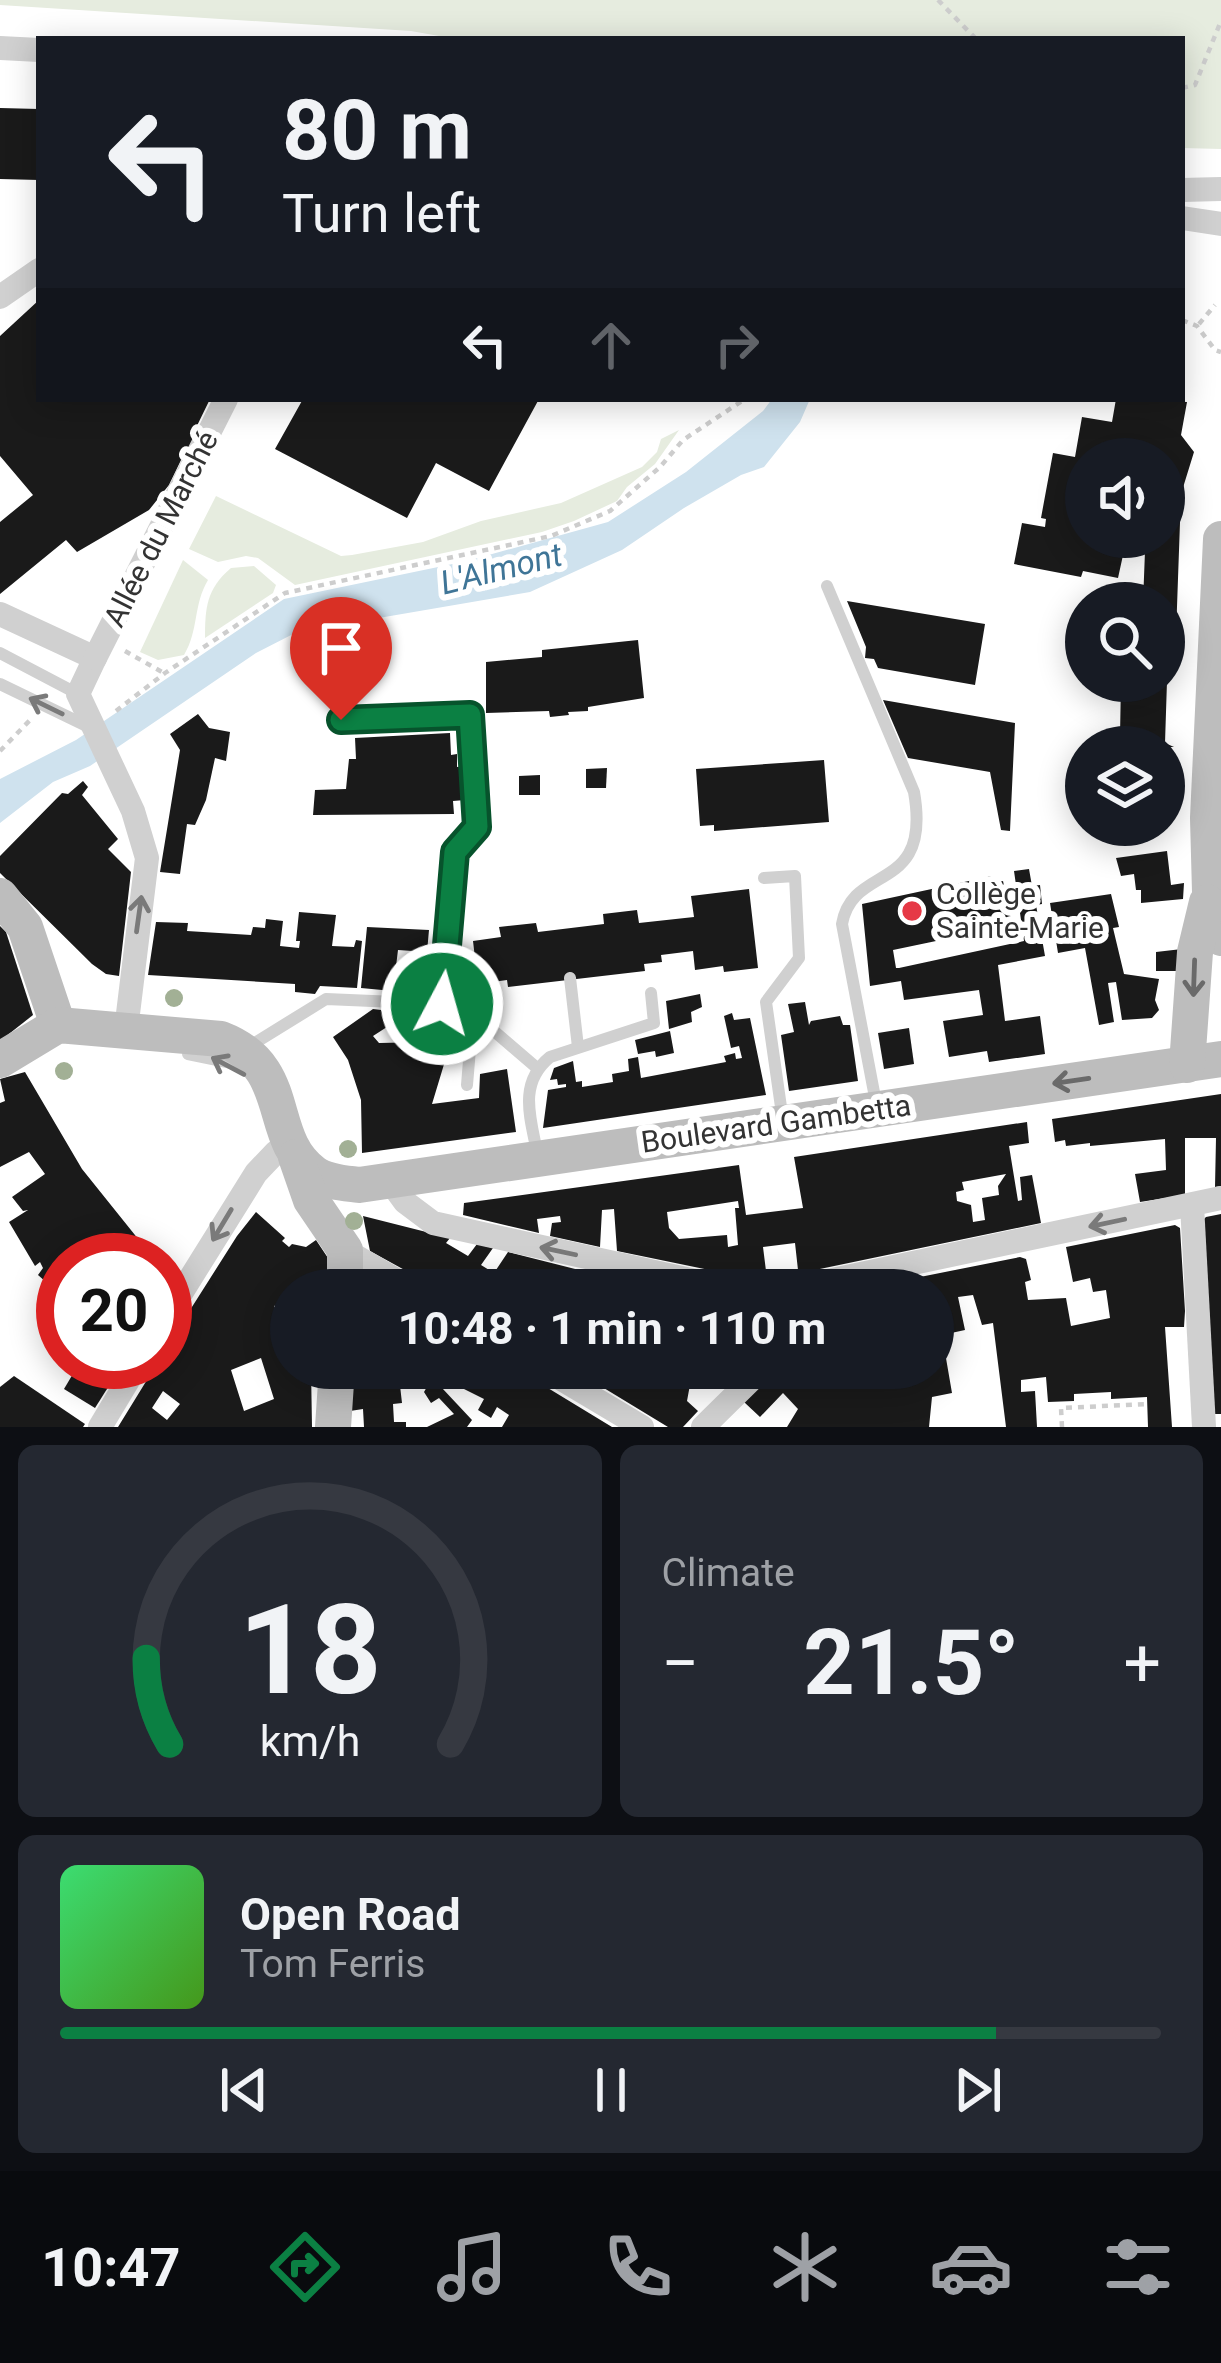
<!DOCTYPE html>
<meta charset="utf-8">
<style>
body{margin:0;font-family:Roboto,sans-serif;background:#242831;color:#f1f3f6;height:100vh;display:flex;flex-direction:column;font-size:45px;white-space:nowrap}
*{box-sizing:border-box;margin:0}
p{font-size:39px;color:#9ea1a6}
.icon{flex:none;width:66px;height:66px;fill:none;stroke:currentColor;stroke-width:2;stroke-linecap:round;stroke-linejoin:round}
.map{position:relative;height:1427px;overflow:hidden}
.sheet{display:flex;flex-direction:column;gap:18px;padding:18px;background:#0d0f14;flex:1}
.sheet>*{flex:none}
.guide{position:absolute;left:36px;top:36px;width:1149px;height:366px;border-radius:0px;box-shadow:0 6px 30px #0003;background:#171b24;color:#f1f3f6;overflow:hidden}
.buttons{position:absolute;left:1065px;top:438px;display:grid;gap:24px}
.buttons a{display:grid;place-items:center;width:120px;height:120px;border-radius:50%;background:#171b24;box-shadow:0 6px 30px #0003;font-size:60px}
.speed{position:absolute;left:36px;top:1233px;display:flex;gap:24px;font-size:60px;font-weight:700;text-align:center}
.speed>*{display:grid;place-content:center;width:156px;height:156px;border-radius:50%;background:#171b24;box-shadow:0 6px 30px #0003;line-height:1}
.speed .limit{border:18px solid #d22;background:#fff;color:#111}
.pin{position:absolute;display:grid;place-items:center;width:102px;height:102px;color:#fff;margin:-123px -51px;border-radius:50% 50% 50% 0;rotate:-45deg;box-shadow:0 0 12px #0007}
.pin .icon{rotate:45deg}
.me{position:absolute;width:132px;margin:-66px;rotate:6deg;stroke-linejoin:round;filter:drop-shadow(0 0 9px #0008)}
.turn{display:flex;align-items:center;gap:42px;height:252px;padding:0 48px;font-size:54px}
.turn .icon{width:156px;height:156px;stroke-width:2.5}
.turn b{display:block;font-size:84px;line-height:102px}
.lanes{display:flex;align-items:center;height:114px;padding:0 48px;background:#0003;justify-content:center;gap:60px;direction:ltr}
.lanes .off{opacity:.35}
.big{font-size:90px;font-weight:700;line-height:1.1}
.sheet .tile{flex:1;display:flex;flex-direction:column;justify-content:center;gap:18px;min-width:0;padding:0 42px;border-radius:18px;background:#242831}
.sheet .dial{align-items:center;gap:0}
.dial svg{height:312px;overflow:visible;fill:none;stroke:#363941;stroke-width:7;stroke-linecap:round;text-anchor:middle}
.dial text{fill:#f1f3f6;stroke:none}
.song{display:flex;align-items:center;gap:36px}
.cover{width:144px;height:144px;border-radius:18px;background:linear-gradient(135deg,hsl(140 70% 55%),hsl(100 70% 35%))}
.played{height:12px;border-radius:6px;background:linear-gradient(90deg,#0b8043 85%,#363941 85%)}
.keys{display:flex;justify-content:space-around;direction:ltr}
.heat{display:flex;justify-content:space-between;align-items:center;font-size:66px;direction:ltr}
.sheet .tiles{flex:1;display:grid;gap:18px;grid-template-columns:1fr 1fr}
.tile:last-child{grid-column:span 2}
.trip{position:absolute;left:270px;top:1269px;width:684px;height:120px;border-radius:60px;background:#171b24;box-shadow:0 6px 30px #0003;font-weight:700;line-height:120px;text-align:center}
.dock{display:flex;height:192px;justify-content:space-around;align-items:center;background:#090b0e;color:#9ea1a6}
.dock .icon{width:84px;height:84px}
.dock .on{color:#0b8043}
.dock b{font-size:54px;color:#f1f3f6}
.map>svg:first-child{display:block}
</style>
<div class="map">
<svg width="1221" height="1427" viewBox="0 0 1221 1427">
<rect width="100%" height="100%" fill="#fff"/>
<g fill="#e6ecdf">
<path d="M 0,0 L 1221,0 L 1221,149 L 1182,148 L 1182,39 L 456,39 L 411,31 L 0,5 Z"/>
<path d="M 679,430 L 655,464 L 627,487 L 617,501 L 574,521 L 542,532 L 295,585 L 258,558 L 246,556 L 218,562 L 189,549 L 216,496 L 341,556 L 352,555 L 423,542 L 481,521 L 561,503 L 642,467 L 657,452 L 661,439 Z"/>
<path d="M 183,560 L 208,580 C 193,605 199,630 184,655 L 158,660 L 140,652 Z"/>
<path d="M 254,566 L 276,585 L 273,593 L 205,638 C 205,609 206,589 231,568 Z"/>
</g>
<path fill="#cfe2ee" d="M 772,399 L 810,399 L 800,422 L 764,467 L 741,475 L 684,508 L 622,550 L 530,592 L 297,632 L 256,653 L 90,766 L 53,782 L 0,823 L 0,779 L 76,740 L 284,599 L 467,561 L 608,522 L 686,472 L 763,411 Z"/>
<g fill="#1a1a1a" fill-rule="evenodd">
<path d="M 0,108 L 39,109 L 39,180 L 0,179 Z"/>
<path d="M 39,300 L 39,399 L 210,399 L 193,434 L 199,443 L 182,458 L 169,485 L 149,510 L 77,552 L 66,540 L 0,594 L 0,522 L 33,495 L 0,456 L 0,336 Z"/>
<path d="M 303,399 L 539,399 L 489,491 L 436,463 L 407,518 L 275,449 Z"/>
<path d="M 1116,399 L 1187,402 L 1181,435 L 1194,452 L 1181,494 L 1175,663 L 1164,663 L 1164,603 L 1143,603 L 1145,551 L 1125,546 L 1118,578 L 1083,571 L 1081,577 L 1014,564 L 1022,523 L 1045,527 L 1046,519 L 1041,518 L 1053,453 L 1075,457 L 1082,417 L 1112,422 ZM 1086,459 L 1164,459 L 1164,537 L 1086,537 Z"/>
<path d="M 847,601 L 985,624 L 975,685 L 878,668 L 874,659 L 865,658 L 866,647 Z"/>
<path d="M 638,640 L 644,698 L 588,707 L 588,711 L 568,712 L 569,715 L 550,717 L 549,711 L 486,713 L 486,662 L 542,657 L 542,650 Z"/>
<path d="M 1121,681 L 1167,681 L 1165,743 L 1174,747 L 1114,747 L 1114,734 L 1120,736 Z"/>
<path d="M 883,700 L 1015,723 L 1010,831 L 1001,830 L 990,772 L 908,758 Z"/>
<path d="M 198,714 L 209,728 L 230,732 L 226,761 L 215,758 L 206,800 L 195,825 L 187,824 L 180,874 L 160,872 L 180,750 L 170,734 Z"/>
<path d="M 450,733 L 451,755 L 457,754 L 457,767 L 464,766 L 465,800 L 453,801 L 454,814 L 313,815 L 315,790 L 346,789 L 349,759 L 356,759 L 355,738 Z"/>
<path d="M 824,760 L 829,822 L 714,831 L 714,825 L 700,826 L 696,769 Z"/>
<path d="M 607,768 L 606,788 L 586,788 L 586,769 Z"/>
<path d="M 540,775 L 540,795 L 519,795 L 519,776 Z"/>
<path d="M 83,781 L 88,787 L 82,795 L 118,839 L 108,849 L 131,872 L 119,976 L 106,974 L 92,964 L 0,873 L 0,856 L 62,793 L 68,794 Z"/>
<path d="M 1167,851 L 1171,885 L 1184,883 L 1183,899 L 1141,903 L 1141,890 L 1136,890 L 1134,874 L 1121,876 L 1116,858 Z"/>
<path d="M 1029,869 L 1032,886 L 1040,885 L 1042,904 L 1036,905 L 1045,956 L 998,965 L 1005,1021 L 1040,1016 L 1045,1054 L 989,1062 L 987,1051 L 949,1057 L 943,1021 L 983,1015 L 979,990 L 904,1000 L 901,981 L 870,986 L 862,904 L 992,876 L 994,883 L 1003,881 L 1011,918 L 1001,919 L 1003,927 L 893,950 L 896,968 L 899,968 L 1024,941 L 1014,871 Z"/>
<path d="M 749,889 L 758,968 L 724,972 L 723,966 L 695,970 L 693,951 L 661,955 L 662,962 L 644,964 L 645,971 L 508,987 L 507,980 L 478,984 L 473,941 L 501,937 L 499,927 L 536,923 L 538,932 L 604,924 L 603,914 L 637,910 L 639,923 L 694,917 L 691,896 Z"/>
<path d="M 1111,894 L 1119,927 L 1113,928 L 1124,974 L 1159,979 L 1155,1000 L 1159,1010 L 1152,1018 L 1122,1020 L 1116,982 L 1108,983 L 1114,1022 L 1099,1025 L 1085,948 L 1058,953 L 1050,903 Z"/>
<path d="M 299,912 L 336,915 L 332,946 L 354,947 L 356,940 L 362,941 L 357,988 L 320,986 L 315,994 L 295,992 L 295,984 L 148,975 L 156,922 L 188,923 L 187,931 L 251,935 L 253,927 L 265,928 L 266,919 L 283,921 L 280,946 L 299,948 L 300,941 L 296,941 Z"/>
<path d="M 0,926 L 6,932 L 33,1015 L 0,1041 Z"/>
<path d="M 367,927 L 429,930 L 427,952 L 398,950 L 393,991 L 361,988 Z"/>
<path d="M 1182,949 L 1181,971 L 1156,971 L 1156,952 Z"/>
<path d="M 700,994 L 702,1007 L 691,1012 L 692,1022 L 669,1029 L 666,1001 Z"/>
<path d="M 805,1002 L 809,1025 L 811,1021 L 840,1016 L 843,1025 L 850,1025 L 858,1081 L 789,1091 L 781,1035 L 794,1032 L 788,1004 Z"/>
<path d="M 373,1009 L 381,1010 L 390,1025 L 373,1036 L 379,1043 L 426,1042 L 432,1022 L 455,1028 L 432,1104 L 479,1098 L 480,1074 L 507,1069 L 516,1132 L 362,1153 L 361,1100 L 348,1060 L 333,1037 Z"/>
<path d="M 732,1013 L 734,1020 L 750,1018 L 766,1095 L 543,1128 L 548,1090 L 566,1087 L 566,1084 L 558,1085 L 557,1079 L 550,1080 L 554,1068 L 573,1061 L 576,1082 L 582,1081 L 582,1087 L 613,1082 L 612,1074 L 629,1071 L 628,1059 L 638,1057 L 641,1078 L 726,1062 L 724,1056 L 735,1053 L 736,1059 L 742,1058 L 739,1046 L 731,1048 L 724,1016 Z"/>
<path d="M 909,1028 L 914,1064 L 884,1069 L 878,1033 Z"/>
<path d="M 670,1031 L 674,1053 L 656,1057 L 655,1051 L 638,1054 L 635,1040 Z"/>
<path d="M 25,1072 L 82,1169 L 155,1260 L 63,1260 L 63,1297 L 38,1275 L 43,1268 L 40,1262 L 35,1266 L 9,1222 L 28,1210 L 23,1211 L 12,1197 L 45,1174 L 29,1152 L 0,1167 L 0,1103 L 5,1101 L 0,1079 Z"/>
<path d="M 1221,1094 L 1221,1186 L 1215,1187 L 1216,1138 L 1185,1138 L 1185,1195 L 1140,1202 L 1135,1174 L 1166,1170 L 1165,1139 L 1090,1146 L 1090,1143 L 1066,1146 L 1065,1140 L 1055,1142 L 1052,1119 Z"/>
<path d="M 1027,1122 L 1029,1143 L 1009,1146 L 1018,1201 L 1022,1200 L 1020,1177 L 1032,1175 L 1041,1223 L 815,1270 L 798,1270 L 795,1243 L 763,1247 L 766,1271 L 719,1272 L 617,1251 L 614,1209 L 602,1210 L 600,1247 L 550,1236 L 552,1223 L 561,1222 L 560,1216 L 537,1219 L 539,1233 L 463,1215 L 464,1203 L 739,1165 L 746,1215 L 803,1208 L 794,1157 ZM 1006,1174 L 998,1186 L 999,1195 L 982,1198 L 985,1220 L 973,1222 L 971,1205 L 957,1201 L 956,1192 L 964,1190 L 962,1182 ZM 738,1201 L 739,1208 L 735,1208 L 738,1245 L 728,1247 L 727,1235 L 679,1239 L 669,1228 L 667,1212 Z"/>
<path d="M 256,1212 L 285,1238 L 282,1241 L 289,1247 L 292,1244 L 306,1247 L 316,1240 L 330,1261 L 326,1290 L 291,1290 L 291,1300 L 274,1306 L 278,1322 L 291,1318 L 291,1368 L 311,1368 L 312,1427 L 118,1427 L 158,1362 L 165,1362 L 165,1350 L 171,1340 L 237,1236 ZM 261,1358 L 274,1399 L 244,1411 L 231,1370 ZM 163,1391 L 180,1404 L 167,1420 L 152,1408 Z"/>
<path d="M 1221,1214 L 1221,1414 L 1209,1414 L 1199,1224 L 1206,1217 Z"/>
<path d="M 363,1216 L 450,1238 L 446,1243 L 468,1256 L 477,1244 L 493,1248 L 481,1265 L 494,1273 L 508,1252 L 658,1290 L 548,1287 L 547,1290 L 441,1290 L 370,1251 Z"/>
<path d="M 1175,1225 L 1180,1228 L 1185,1311 L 1184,1327 L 1165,1327 L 1172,1427 L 1148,1427 L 1147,1397 L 1111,1399 L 1111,1392 L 1074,1394 L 1074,1401 L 1048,1402 L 1046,1377 L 1021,1380 L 1021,1392 L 1035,1391 L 1037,1427 L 1006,1427 L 993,1323 L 982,1325 L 973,1295 L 958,1297 L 965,1330 L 942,1335 L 952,1393 L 932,1397 L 929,1427 L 787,1427 L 798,1409 L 783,1393 L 760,1417 L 744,1402 L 777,1368 L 933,1368 L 933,1290 L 865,1288 L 1020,1257 L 1026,1259 L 1031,1280 L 1025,1282 L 1028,1300 L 1066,1298 L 1071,1326 L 1110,1318 L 1106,1290 L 1093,1292 L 1090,1278 L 1073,1282 L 1066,1247 Z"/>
<path d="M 80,1362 L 124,1362 L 95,1408 L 64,1389 Z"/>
<path d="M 354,1368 L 398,1368 L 402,1403 L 393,1404 L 394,1422 L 406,1422 L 406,1427 L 364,1427 L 363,1409 L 350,1411 Z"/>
<path d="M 413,1368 L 515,1368 L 612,1427 L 502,1427 L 509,1415 L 497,1407 L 491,1418 L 478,1410 L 484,1399 L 446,1380 L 442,1388 L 472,1420 L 467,1427 L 427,1427 L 454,1414 L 439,1398 L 431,1403 L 424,1392 L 428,1385 L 411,1378 Z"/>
<path d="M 571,1368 L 649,1368 L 657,1373 L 651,1381 L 663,1387 L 669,1368 L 693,1368 L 687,1401 L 698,1411 L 683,1427 L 668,1427 Z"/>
<path d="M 14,1376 L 85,1424 L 83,1427 L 0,1427 L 0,1387 Z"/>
</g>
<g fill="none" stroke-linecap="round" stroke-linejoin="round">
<g stroke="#cdcdcd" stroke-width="4.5" stroke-dasharray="6 6" stroke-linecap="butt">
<path d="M 938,0 L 976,39"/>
<path d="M 1182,88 L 1195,85 L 1221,21"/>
<path d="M 1182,320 L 1197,326 L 1215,350 L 1221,352"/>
<path d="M 1199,324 L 1215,305"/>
<path d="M 125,651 L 162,672"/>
<path d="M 116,711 L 165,673 L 285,593 L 551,536 L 610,511 L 660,467 L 683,440 L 745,399"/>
<path d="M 0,751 L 32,718"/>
<path d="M 1062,1427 L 1061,1408 L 1148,1404"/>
</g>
<g stroke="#d0d0d0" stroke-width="12">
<path d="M 827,586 L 914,792 C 932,895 853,862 842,924 L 877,1108"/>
<path d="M 0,653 L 78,694"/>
<path d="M 0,684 L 91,728"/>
<path d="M 341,720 L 470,715 L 477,827 L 455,852 L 442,1004"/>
<path d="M 764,878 L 795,876 L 799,958 L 766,1002 L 783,1121"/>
<path d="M 570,978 L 578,1047"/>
<path d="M 245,1049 L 326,999 L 442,1004 L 473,1013 L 537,1068"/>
<path d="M 188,1054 L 232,1063"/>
<path d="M 467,1085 L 473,1013"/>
<path d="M 538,1157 C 531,1119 517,1084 550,1057 L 654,1023 L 651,993"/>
</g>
<g stroke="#d0d0d0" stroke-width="24">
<path d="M 0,48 L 39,50"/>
<path d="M 1182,190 L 1221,189"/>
<path d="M 1182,218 L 1221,224"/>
<path d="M 0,297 L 39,270"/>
<path d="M 0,614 L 95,658 L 78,694 L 133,811 L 147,858 L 126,1030"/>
<path d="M 95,658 L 226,399"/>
<path d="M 389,1180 L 405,1202 L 433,1223 L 704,1283 L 823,1282 L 1221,1198"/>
<path d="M 1192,1205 L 1204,1427"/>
<path d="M 345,1250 L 413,1290"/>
<path d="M 165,1319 L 256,1173 L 276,1152 L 293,1147"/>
<path d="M 543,1368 L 642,1427"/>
<path d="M 100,1427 L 139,1362"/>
<path d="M 703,1427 L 763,1368"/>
</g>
<g stroke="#bdbdbd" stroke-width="36">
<path d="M 1221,539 L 1208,818 L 1210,892 L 1221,938"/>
<path d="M 0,896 L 25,927 L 58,1025"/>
<path d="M 0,1060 L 58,1025 L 221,1039 C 296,1068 264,1137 314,1173 C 326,1182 344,1183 359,1185 L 1221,1059"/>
<path d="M 1187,1065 L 1195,952 L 1207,902"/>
<path d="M 296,1157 L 311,1200 L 345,1250 L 345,1290"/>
<path d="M 333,1427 L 337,1368"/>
</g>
</g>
<g fill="#a2b095">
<circle cx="174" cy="998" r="9"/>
<circle cx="64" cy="1071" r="9"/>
<circle cx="348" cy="1149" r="9"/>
<circle cx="354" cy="1221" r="9"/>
</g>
<defs><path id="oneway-shaft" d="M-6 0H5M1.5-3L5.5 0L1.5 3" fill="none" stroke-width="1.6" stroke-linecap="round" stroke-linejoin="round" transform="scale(3)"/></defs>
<g stroke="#7a7a7a">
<use href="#oneway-shaft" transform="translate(46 706) rotate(-154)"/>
<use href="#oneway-shaft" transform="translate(139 914) rotate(-82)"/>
<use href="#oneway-shaft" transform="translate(228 1066) rotate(-152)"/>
<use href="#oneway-shaft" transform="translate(1107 1223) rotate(168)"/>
<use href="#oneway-shaft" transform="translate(222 1225) rotate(121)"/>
<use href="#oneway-shaft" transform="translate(558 1251) rotate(-168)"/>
</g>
<g stroke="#6a6a6a">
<use href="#oneway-shaft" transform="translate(1194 978) rotate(92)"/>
<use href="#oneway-shaft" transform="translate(1071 1081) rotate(172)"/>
</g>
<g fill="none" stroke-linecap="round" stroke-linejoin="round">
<g stroke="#07532c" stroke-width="30">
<path id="route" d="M 341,720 L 470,715 L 477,827 L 455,852 L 442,1004"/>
</g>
<use href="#route" stroke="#0b8043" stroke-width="21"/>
</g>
<circle fill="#e63946" stroke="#fff" stroke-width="4.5" cx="912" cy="911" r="12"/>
<g text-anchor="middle" stroke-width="12" stroke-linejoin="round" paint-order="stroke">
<g font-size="30" fill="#333" stroke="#fff">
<text transform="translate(161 529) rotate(-63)" y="10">Allée du Marché</text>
<text transform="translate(776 1124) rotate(-8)" y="10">Boulevard Gambetta</text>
</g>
<g font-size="30" fill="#333" stroke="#fff" text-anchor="start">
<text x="936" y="904">Collège<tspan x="936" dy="34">Sainte-Marie</tspan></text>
</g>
<g font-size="33" font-style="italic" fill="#3f7597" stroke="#fff">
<text transform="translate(501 568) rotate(-14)" y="12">L'Almont</text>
</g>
</g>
</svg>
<div class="buttons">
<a><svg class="icon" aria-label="sound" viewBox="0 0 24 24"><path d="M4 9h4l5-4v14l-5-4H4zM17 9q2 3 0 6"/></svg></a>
<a><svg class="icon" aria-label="search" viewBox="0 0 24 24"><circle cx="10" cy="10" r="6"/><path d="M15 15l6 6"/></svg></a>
<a><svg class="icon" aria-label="layers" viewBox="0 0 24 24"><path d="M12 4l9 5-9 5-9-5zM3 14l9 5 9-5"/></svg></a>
</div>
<div class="speed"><div class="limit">20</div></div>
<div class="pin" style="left:341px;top:720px;background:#d93025"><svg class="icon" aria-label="arrive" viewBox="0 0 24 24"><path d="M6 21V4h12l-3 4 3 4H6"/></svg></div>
<svg class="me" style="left:442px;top:1004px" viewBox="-20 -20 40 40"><circle r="17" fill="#0b8043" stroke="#fff" stroke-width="3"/><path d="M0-11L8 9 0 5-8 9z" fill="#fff"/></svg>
<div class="trip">10:48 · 1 min · 110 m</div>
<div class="guide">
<div class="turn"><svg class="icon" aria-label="left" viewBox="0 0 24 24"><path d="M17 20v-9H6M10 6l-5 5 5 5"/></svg><div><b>80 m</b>Turn left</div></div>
<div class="lanes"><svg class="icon" aria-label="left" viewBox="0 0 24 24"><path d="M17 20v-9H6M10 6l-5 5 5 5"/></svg><svg class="icon off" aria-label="ahead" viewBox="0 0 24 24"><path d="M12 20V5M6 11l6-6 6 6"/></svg><svg class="icon off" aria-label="right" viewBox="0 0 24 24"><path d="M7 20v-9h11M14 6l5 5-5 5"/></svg></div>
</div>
</div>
<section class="sheet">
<div class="tiles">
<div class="tile dial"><svg viewBox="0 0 100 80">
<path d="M14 69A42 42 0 1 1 86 69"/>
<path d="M14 69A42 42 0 0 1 8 47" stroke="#0b8043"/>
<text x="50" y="56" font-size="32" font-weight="700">18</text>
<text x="50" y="72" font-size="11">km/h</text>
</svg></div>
<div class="tile"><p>Climate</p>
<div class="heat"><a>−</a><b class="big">21.5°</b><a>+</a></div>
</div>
<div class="tile">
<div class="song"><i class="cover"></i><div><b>Open Road</b><p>Tom Ferris</p></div></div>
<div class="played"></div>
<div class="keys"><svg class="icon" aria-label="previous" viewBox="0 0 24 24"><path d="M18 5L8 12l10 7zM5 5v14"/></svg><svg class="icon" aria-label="pause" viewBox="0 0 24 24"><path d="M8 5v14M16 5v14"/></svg><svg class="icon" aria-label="next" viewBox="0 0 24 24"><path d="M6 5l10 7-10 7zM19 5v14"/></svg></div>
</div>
</div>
</section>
<nav class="dock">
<b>10:47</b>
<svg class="icon on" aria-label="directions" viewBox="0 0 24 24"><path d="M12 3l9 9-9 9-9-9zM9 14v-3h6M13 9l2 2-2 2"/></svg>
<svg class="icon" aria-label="music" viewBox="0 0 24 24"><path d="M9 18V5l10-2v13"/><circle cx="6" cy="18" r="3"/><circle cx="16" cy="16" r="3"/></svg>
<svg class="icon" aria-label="phone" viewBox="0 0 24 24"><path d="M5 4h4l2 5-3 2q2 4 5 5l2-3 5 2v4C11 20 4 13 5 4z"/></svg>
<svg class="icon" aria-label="climate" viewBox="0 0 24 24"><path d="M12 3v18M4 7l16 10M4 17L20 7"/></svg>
<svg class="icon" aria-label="car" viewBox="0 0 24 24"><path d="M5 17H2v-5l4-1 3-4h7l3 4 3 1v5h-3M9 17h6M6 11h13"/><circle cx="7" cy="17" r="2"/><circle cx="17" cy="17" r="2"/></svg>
<svg class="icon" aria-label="filters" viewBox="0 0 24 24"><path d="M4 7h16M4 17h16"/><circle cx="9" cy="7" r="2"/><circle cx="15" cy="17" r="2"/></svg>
</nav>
